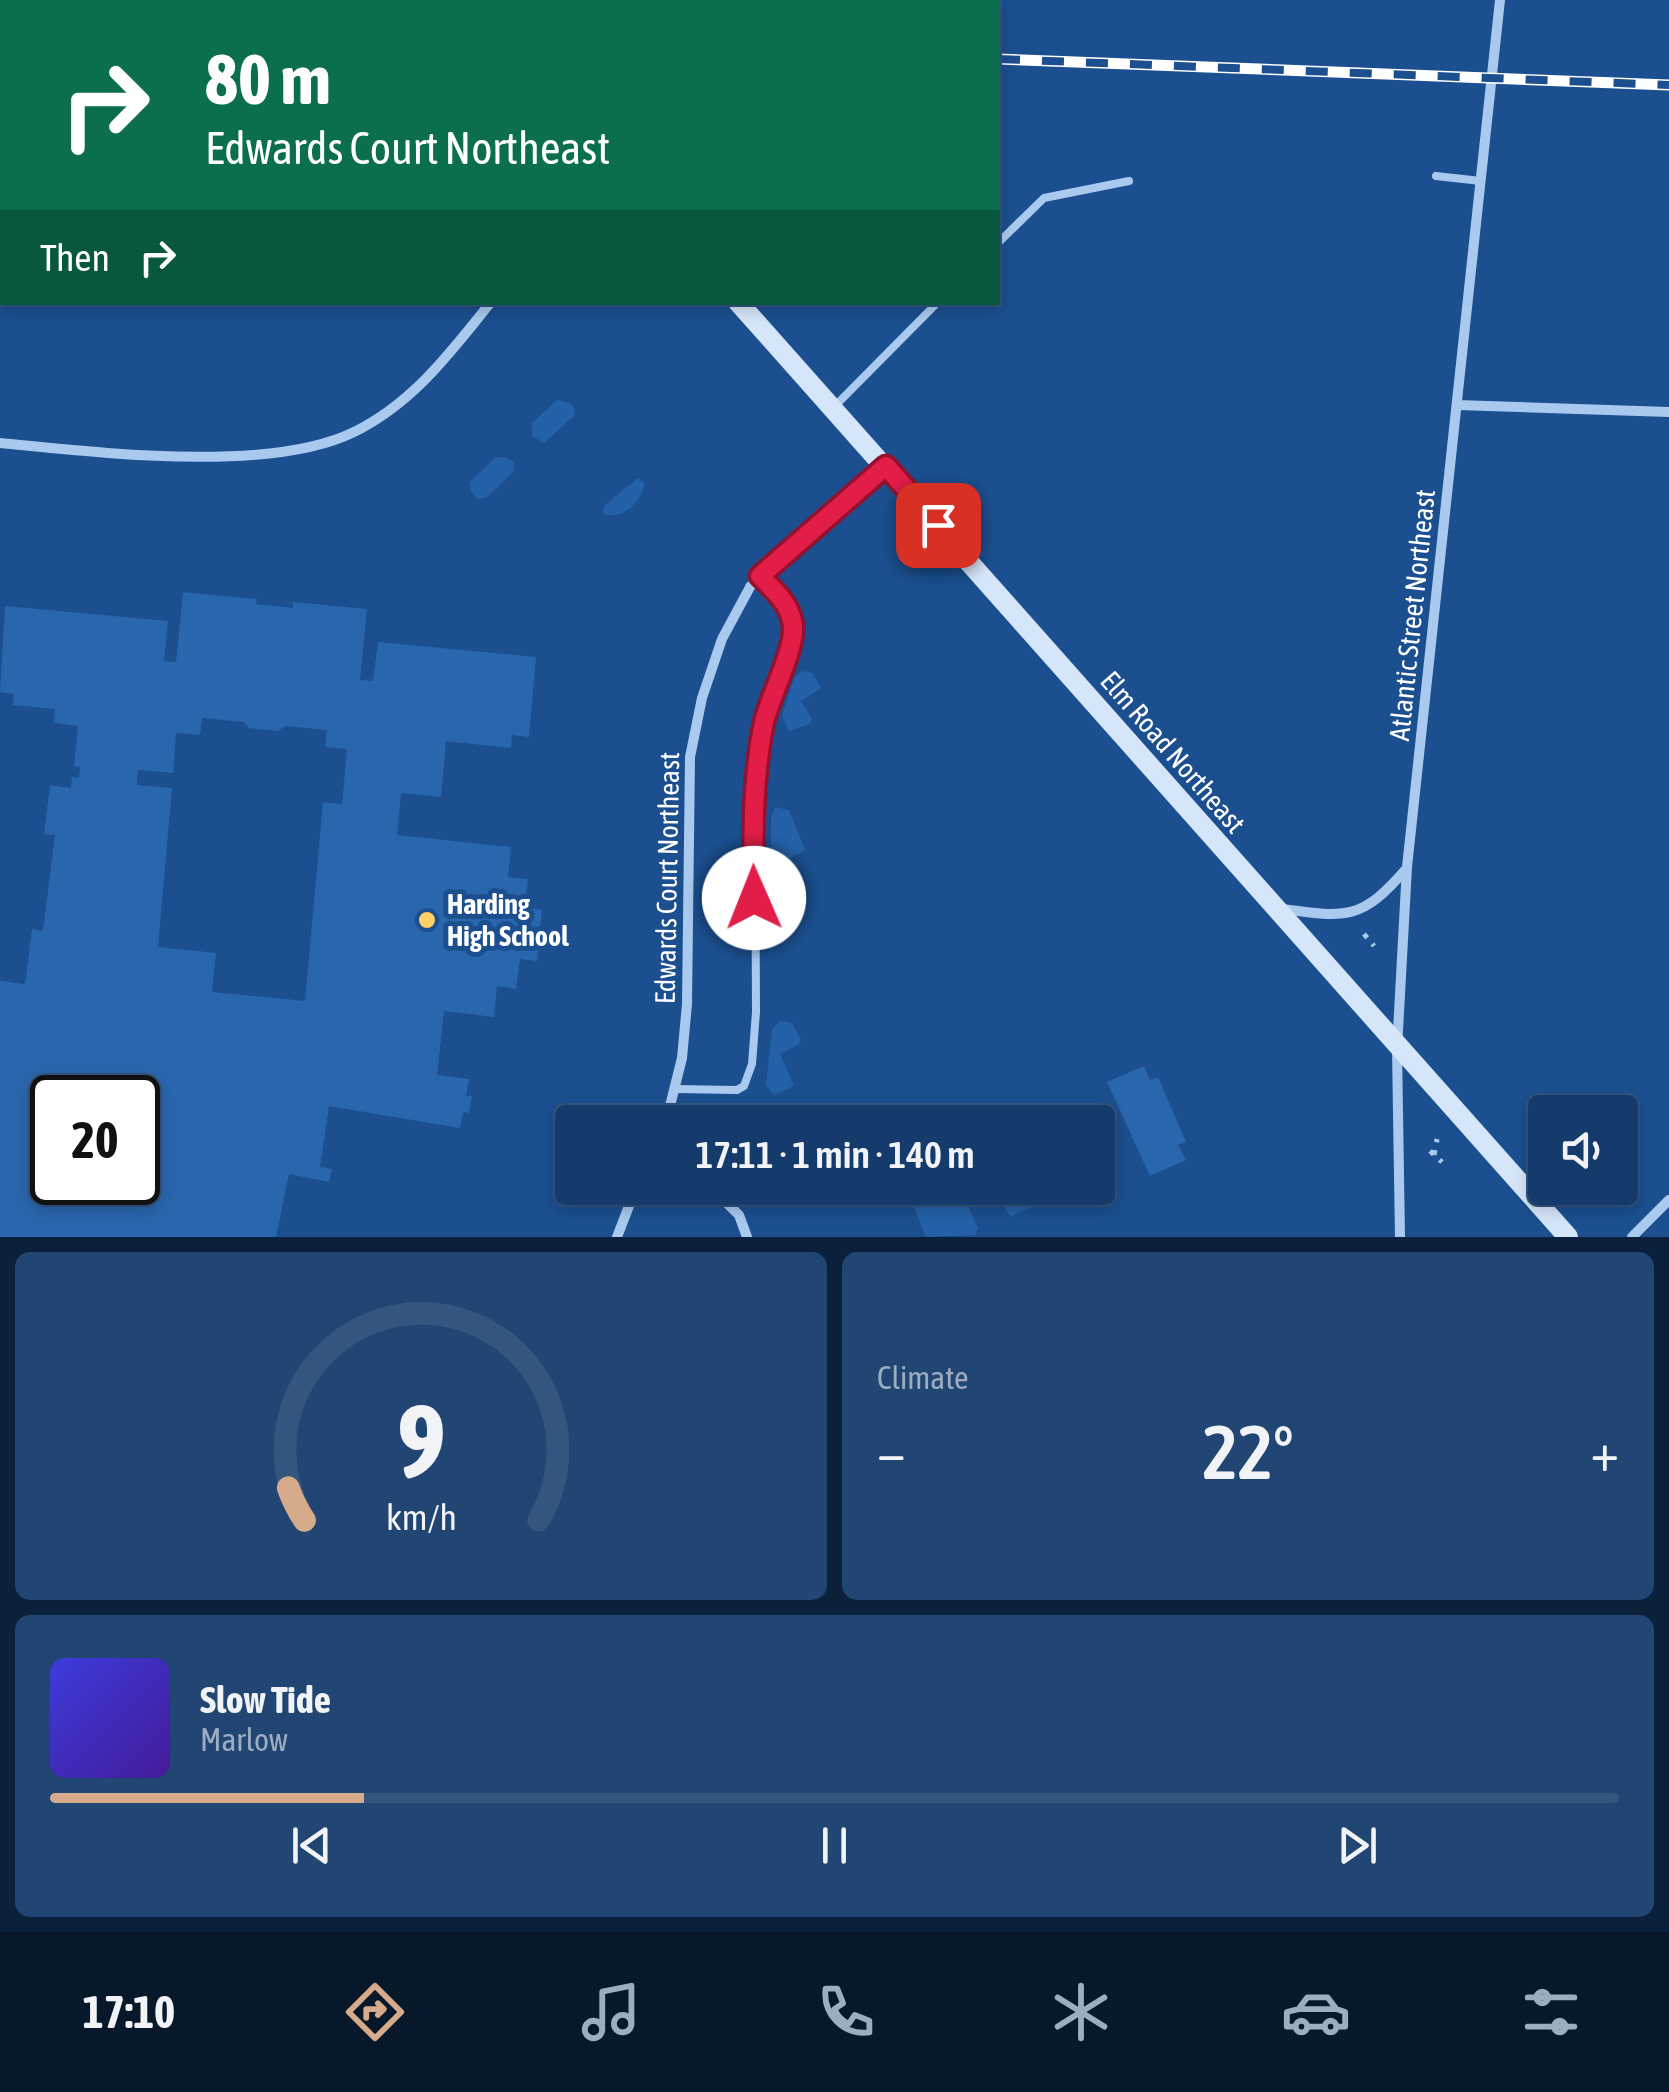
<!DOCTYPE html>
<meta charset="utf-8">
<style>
body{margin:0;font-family:"Asap Condensed",sans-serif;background:#214673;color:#f1f3f6;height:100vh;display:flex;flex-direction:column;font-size:38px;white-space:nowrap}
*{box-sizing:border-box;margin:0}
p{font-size:32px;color:#9dadc1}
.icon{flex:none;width:55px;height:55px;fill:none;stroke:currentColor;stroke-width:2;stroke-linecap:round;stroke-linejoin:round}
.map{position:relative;height:1237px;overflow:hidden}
.drawer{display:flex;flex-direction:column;gap:15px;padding:15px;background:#0b203b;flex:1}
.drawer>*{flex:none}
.guide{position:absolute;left:0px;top:0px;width:1000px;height:305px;box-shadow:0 5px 15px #0003,0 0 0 2px #33557e;background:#0b6e4f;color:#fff;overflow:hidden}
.fabs{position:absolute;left:1528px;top:1095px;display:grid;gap:20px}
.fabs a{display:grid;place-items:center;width:110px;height:110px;border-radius:10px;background:#143b6b;box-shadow:0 5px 15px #0003,0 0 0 2px #33557e;font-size:50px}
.speed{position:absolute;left:30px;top:1075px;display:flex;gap:20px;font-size:50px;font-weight:700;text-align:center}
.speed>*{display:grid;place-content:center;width:130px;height:130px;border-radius:50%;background:#143b6b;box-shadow:0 5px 15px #0003,0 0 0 2px #33557e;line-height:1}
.speed .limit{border:5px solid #111;border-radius:15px;background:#fff;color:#111}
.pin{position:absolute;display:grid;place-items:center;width:85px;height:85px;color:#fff;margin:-42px;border-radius:20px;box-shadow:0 5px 15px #0006}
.me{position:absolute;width:110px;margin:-55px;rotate:359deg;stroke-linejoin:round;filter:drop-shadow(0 0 8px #0008)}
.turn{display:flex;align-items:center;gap:35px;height:210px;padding:0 40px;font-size:45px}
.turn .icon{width:130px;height:130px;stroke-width:2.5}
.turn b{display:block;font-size:70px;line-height:85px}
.then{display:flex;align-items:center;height:95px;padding:0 40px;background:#0003;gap:20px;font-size:38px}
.big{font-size:75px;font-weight:600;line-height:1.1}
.drawer .card{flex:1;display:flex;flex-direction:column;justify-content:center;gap:15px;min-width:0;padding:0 35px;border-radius:15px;background:#214673}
.drawer .dial{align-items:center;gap:0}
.dial svg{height:260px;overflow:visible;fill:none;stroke:#33557e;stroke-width:7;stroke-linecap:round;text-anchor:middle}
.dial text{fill:#f1f3f6;stroke:none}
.song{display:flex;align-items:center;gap:30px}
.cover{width:120px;height:120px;border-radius:15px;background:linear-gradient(135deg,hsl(240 70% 55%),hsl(260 70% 35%))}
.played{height:10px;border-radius:5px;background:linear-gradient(90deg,#d6ab8b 20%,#33557e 20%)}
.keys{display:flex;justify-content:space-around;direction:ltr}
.heat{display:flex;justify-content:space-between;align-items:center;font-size:55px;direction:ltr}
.drawer .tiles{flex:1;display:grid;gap:15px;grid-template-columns:1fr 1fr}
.card:last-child{grid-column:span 2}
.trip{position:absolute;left:555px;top:1105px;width:560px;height:100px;border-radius:10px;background:#143b6b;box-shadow:0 5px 15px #0003,0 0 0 2px #33557e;font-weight:600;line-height:100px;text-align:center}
.dock{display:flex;height:160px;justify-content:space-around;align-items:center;background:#08182b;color:#9dadc1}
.dock .icon{width:70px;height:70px}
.dock .current{color:#d6ab8b}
.dock b{font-size:45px;color:#f1f3f6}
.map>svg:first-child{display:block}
</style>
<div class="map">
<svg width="1669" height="1237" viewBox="0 0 1669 1237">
<rect width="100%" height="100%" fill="#1b4f8f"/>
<g fill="#2461a8">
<path d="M 557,400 L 571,403 L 575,409 L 574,416 L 544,443 L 532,436 L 532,423 Z"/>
<path d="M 496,457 L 507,458 L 514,463 L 513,472 L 486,498 L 477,499 L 471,492 L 470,482 Z"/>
<path d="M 638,478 L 644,483 C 644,501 620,522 603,513 L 604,506 Z"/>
<path d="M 802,671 L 812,673 L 821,688 L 801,701 L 812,719 L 810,724 L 789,731 L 782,716 L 794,678 Z"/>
<path d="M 775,807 L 789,810 L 805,850 L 784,862 L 799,896 L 782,903 L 774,900 L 771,895 L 771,818 Z"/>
<path d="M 780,1021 L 792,1023 L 801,1040 L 797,1045 L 780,1054 L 794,1086 L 774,1095 L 766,1085 L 772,1029 Z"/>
<path d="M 932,1188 L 960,1188 L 978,1228 L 975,1235 L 926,1237 L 911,1200 Z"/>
<path d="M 994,1188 L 1051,1188 L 1053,1197 L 1010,1217 Z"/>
</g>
<g fill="#2a66ad" fill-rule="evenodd">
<path d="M 183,592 L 257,599 L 256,604 L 293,608 L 293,602 L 367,609 L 360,680 L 373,681 L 378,642 L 536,657 L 529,737 L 512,735 L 511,748 L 446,741 L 441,797 L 401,793 L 397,835 L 511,847 L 508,877 L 528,879 L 525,908 L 542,910 L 537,961 L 520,959 L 516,989 L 497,986 L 494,1017 L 444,1011 L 437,1075 L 469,1079 L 466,1096 L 472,1096 L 469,1113 L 463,1112 L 460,1128 L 329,1106 L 320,1167 L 332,1169 L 329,1182 L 289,1174 L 276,1237 L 0,1237 L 0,981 L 25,984 L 32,929 L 43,931 L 55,835 L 44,834 L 50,785 L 71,788 L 72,777 L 79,778 L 80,767 L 74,766 L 78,726 L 54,723 L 55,709 L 13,705 L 14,694 L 0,692 L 5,606 L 168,621 L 164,661 L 176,662 ZM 202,718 L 244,722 L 249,728 L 278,731 L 285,726 L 327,730 L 325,747 L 347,749 L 342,804 L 323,802 L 305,1001 L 212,992 L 216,953 L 158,947 L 172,788 L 137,785 L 138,770 L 173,773 L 176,733 L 200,735 ZM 52,1098 L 138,1098 L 138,1182 L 52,1182 Z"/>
<path d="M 1144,1066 L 1150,1080 L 1158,1077 L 1186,1142 L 1178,1145 L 1186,1160 L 1150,1176 L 1107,1082 Z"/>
</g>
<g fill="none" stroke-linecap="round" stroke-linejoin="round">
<g stroke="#a9c9ee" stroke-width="5" stroke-dasharray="5 8" stroke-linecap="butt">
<path d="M 1364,934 L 1374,946"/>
<path d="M 1430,1151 L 1442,1162"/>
<path d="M 1434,1155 L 1437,1139"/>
</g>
<g stroke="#a9c9ee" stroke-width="8">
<path d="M 1436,176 L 1481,181"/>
<path d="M 998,243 L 1044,198 L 1129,181"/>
<path d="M 833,408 L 938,302"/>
<path d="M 675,1089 L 737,1090 L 744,1086 L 752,1064 L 756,1012 L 755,790 L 765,720 L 793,626 L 786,605 L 760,576"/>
</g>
<g stroke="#a9c9ee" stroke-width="10">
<path d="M 1457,405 L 1669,412"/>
<path d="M 0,443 C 95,452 269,474 354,432 C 413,403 451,352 491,302"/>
<path d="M 1282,909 C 1348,918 1362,920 1407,868"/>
<path d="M 666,1122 L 682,1058 L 687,1004 L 690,757 L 702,698 L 722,639 L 750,587 L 779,557 L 887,466"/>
<path d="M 711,1188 L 739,1215 L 747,1237"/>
<path d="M 617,1237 L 636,1188"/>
<path d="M 1400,1237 L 1397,1049 L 1407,867 L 1500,0"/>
<path d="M 1632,1237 L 1669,1200"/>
</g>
<g stroke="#d6e6fa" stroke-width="20">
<path d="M 469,0 L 471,2"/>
<path d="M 738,302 L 1568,1237"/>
</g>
<g stroke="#fff" stroke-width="11">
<g id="rail">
<path d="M 0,25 L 2,25"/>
<path d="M 998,59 L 1669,85"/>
</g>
</g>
<use href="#rail" stroke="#1b4f8f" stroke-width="8" stroke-dasharray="22" stroke-linecap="butt"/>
</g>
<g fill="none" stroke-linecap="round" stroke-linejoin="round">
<g stroke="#92132f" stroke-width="25">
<path id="route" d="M 754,898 C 753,839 752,780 764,722 C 770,697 795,649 793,626 C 791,605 774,590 760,576 L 886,466 L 938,525"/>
</g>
<use href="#route" stroke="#e11d48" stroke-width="18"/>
</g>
<circle fill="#ffd166" stroke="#1b4f8f" stroke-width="4" cx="427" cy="920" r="10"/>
<g text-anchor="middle" stroke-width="10" stroke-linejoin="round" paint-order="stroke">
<g font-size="28" fill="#fff" stroke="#1b4f8f">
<text transform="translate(1412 615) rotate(-84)" y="10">Atlantic Street Northeast</text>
<text transform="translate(1173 752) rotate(49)" y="10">Elm Road Northeast</text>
<text transform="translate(667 878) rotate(-89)" y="10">Edwards Court Northeast</text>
</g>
<g font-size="28" font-weight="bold" fill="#fff" stroke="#1b4f8f" text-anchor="start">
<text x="447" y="914">Harding<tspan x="447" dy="32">High School</tspan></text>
</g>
</g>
</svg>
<div class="fabs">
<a><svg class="icon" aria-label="sound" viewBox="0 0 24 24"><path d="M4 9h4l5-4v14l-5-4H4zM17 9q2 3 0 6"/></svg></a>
</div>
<div class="speed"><div class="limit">20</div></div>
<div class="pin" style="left:938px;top:525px;background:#d93025"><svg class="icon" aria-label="arrive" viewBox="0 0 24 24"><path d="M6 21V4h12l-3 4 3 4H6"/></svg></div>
<svg class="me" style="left:754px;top:898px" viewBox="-20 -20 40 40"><circle r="19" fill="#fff"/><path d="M0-13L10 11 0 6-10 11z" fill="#e11d48"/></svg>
<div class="trip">17:11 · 1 min · 140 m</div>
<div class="guide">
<div class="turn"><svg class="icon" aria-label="right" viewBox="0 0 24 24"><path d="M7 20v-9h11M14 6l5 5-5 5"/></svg><div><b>80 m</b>Edwards Court Northeast</div></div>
<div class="then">Then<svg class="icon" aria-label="right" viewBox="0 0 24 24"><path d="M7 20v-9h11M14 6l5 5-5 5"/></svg></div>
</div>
</div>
<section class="drawer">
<div class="tiles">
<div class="card dial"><svg viewBox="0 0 100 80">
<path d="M14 69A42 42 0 1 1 86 69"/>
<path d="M14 69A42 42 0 0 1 9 59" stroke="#d6ab8b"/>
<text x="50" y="56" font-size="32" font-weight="700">9</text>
<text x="50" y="72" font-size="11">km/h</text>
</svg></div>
<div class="card"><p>Climate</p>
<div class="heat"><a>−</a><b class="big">22°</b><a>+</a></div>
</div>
<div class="card">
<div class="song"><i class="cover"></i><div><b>Slow Tide</b><p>Marlow</p></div></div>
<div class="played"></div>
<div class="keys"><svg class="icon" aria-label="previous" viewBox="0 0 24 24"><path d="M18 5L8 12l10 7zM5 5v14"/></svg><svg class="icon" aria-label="pause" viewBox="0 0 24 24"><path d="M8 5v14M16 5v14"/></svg><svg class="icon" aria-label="next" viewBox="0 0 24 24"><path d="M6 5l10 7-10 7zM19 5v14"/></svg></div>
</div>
</div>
</section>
<nav class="dock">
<b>17:10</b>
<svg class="icon current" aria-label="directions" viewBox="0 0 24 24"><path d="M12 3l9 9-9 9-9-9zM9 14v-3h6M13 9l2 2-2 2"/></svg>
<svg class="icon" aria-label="music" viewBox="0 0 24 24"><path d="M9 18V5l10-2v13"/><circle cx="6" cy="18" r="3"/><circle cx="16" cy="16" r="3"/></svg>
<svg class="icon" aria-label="phone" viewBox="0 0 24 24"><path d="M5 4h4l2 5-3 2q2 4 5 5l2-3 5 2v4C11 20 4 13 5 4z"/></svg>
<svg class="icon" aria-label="climate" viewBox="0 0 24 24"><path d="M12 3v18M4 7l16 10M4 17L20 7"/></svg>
<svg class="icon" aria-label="car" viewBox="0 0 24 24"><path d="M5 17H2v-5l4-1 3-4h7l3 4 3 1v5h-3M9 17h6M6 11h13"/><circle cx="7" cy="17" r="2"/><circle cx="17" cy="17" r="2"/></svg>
<svg class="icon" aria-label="filters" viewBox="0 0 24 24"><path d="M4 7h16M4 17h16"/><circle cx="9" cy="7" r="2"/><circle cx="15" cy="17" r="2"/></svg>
</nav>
